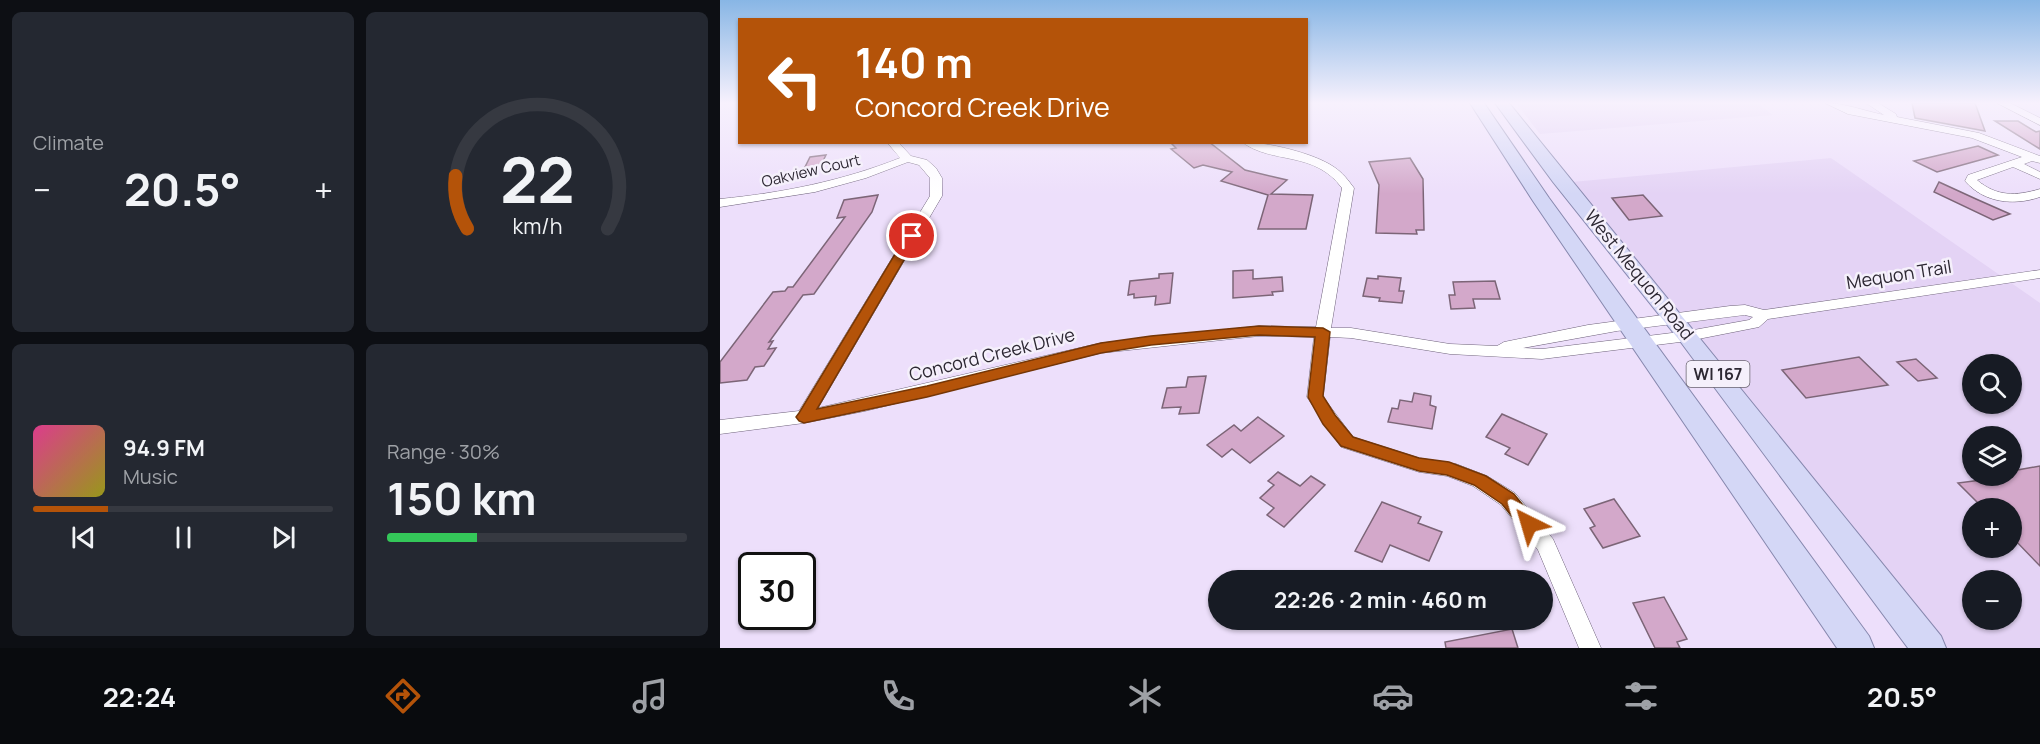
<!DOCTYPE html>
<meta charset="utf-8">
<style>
body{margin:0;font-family:Manrope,sans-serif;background:#242831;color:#f1f3f6;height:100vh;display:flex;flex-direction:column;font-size:22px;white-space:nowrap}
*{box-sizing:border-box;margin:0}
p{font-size:20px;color:#9ea1a6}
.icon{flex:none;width:33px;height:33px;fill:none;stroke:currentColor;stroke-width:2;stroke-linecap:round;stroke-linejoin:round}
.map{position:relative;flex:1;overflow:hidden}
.side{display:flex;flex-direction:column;gap:12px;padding:12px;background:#0d0f14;width:720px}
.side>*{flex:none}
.top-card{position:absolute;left:18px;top:18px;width:570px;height:126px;border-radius:0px;box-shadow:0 2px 4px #0004;background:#b45309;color:#fff;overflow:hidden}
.fabs{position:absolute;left:1242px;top:354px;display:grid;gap:12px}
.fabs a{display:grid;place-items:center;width:60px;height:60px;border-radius:50%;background:#171b24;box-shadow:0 2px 4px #0004;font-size:30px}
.speed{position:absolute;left:18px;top:552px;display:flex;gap:12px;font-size:30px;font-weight:700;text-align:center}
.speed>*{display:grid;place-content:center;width:78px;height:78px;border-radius:50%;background:#171b24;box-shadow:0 2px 4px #0004;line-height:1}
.speed .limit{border:3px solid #111;border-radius:9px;background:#fff;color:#111}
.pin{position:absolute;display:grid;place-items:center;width:51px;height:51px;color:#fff;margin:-26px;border:3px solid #fff;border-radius:50%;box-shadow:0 2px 6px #0007}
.me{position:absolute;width:66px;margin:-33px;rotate:320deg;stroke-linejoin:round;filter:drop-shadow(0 0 4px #0008)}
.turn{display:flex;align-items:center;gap:21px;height:126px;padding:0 18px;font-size:27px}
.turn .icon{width:78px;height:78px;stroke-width:2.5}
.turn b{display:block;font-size:42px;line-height:51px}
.big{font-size:45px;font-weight:700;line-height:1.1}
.side .tile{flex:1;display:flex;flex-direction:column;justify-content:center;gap:9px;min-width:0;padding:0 21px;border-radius:9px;background:#242831}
.side .dial{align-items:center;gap:0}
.dial svg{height:156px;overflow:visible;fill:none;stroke:#363941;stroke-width:7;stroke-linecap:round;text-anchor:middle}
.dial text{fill:#f1f3f6;stroke:none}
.song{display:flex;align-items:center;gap:18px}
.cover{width:72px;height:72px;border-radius:9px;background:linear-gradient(135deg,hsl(330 70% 55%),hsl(60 70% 35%))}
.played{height:6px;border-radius:3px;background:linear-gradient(90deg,#b45309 25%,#363941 25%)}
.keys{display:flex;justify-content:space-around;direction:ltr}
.heat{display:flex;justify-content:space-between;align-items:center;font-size:33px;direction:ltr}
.charge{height:9px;border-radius:4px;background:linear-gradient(90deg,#34c759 30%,#363941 0)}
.side .tiles{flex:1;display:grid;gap:12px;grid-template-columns:repeat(2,1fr)}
.trip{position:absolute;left:488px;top:570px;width:345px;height:60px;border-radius:30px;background:#171b24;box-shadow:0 2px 4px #0004;font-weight:700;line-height:60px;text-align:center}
.tabs{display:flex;height:96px;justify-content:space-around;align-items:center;background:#090b0e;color:#9ea1a6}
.tabs .icon{width:42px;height:42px}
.tabs .current{color:#b45309}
.tabs b{font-size:27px;color:#f1f3f6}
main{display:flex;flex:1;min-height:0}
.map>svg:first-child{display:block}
</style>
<main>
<section class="side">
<div class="tiles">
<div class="tile"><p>Climate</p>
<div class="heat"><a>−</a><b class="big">20.5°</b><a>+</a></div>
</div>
<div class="tile dial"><svg viewBox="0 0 100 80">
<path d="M14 69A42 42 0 1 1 86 69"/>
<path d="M14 69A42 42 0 0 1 8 42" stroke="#b45309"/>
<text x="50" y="56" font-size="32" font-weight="700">22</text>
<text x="50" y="72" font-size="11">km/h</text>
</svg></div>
<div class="tile">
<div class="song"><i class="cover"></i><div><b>94.9 FM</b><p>Music</p></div></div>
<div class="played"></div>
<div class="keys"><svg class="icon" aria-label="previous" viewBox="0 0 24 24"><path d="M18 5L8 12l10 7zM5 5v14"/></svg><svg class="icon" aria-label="pause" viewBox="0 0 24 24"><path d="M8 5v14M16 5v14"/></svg><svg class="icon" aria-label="next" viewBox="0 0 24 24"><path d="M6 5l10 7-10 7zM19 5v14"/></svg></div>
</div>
<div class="tile"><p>Range · 30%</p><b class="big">150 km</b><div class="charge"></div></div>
</div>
</section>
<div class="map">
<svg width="1320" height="648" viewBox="0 0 1320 648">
<rect width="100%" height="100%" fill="#eddffb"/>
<g fill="#e4d3f5" fill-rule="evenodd">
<path d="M 796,103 L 1037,103 L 1053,115 L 820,134 Z"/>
<path d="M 1111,158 L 1320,303 L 1320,648 L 1225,648 L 852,182 ZM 1252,364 L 1292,364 L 1292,404 L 1252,404 ZM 1252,436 L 1292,436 L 1292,476 L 1252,476 ZM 1252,508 L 1292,508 L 1292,548 L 1252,548 ZM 1252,580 L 1292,580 L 1292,620 L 1252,620 Z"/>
</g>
<g fill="#d3a8ca" stroke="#7c6577" stroke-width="1.5">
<path d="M 1192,103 L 1255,103 L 1265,131 L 1195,118 Z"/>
<path d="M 1275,121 L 1298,121 L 1316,132 L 1320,131 L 1320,149 Z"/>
<path d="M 450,142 L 489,142 L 525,170 L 567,180 L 551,194 L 593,195 L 586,229 L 538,229 L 548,195 L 501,181 L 512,172 L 483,165 L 474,168 L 451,149 L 456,148 Z"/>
<path d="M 1258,146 L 1278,155 L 1217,172 L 1194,161 Z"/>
<path d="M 106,155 L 99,169 L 83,171 L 90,157 Z"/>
<path d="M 690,158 L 703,179 L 704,230 L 696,230 L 697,234 L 656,233 L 659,185 L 649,162 Z"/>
<path d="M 1219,182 L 1256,199 L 1290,214 L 1273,220 L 1214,192 Z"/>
<path d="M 158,195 L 152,212 L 94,294 L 83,295 L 49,342 L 53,341 L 48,349 L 56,348 L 44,366 L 35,367 L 27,380 L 0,383 L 0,362 L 53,292 L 65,291 L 68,287 L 73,287 L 125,217 L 117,218 L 124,200 Z"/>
<path d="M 923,195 L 942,216 L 909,220 L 892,198 Z"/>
<path d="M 533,270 L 533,279 L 562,277 L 563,291 L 552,292 L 553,295 L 513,298 L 513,271 Z"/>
<path d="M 453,273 L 450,303 L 435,305 L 436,296 L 414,298 L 414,294 L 408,295 L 410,281 L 439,278 L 439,274 Z"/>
<path d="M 658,276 L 681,278 L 679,291 L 684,291 L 682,303 L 659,301 L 660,298 L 643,296 L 647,278 L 658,279 Z"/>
<path d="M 775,281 L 780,299 L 753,299 L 755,308 L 731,309 L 729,295 L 735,295 L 733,282 Z"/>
<path d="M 1139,357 L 1168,385 L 1086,398 L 1062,370 Z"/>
<path d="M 1196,359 L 1217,378 L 1198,381 L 1177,362 Z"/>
<path d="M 486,376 L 479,413 L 459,414 L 461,407 L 442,408 L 447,388 L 466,387 L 468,377 Z"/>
<path d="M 694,393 L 711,396 L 710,405 L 716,407 L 712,429 L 668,422 L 672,408 L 678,409 L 680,400 L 692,402 Z"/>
<path d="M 782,414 L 827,434 L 808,465 L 785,454 L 790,448 L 766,437 Z"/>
<path d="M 538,417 L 564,436 L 530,463 L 512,449 L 502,457 L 487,445 L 514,425 L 521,431 Z"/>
<path d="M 1320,466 L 1320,566 L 1292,537 L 1292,508 L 1263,508 L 1238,483 L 1292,476 L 1292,471 Z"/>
<path d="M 558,472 L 580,486 L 591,476 L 605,485 L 564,527 L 547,515 L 554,508 L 540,498 L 554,485 L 548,481 Z"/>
<path d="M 894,499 L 920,536 L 883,548 L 870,528 L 875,526 L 864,509 Z"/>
<path d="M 662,502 L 701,517 L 698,523 L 722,532 L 709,561 L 670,545 L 662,562 L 635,551 Z"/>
<path d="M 944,597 L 967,639 L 957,642 L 960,648 L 935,648 L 913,603 Z"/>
<path d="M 792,629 L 798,648 L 726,648 L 725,642 Z"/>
</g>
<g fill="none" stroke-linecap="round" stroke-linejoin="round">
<g stroke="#6e627a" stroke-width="1">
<g id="street">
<path d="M 1105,103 C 1124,103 1145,111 1164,115 L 1146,103 L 1158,103 L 1176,114 L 1177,117 L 1259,133 L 1317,155 L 1320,156 L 1320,163 L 1312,161 L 1304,164 L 1320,172 L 1320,179 L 1293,167 L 1257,180 C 1277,197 1296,196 1320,189 L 1320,197 C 1294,206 1264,203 1245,181 L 1248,175 L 1302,157 L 1252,138 L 1128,114 Z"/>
<path d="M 1277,103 L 1290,103 L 1320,118 L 1320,125 Z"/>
<path d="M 167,142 L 178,142 L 191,156 L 207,160 L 216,168 L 222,178 L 222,196 L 98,408 L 381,343 L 539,326 L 596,327 L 622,188 C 594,150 553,165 522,142 C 547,142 594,153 614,167 C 623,173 628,180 634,188 L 611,328 L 631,328 L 730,344 L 777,346 L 784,342 L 868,325 L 1010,306 L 1025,305 L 1044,310 L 1320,270 L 1320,278 L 1048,319 L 1039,327 L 968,341 L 822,359 L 730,354 L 631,338 L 610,337 L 603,397 L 633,437 L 699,458 L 736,464 L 767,476 L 795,493 L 833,539 L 881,648 L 859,648 L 818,550 L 781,505 L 753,486 L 727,476 L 699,472 L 621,447 L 587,397 L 594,337 L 539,336 L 381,353 L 145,411 L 84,423 L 0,434 L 0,420 L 79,411 L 210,196 L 210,178 L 199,165 L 188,162 L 146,178 L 95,192 L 0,207 L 0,199 C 62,193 122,181 180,158 ZM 1025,315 L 1033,317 L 1029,320 L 968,331 L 822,349 L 803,348 L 897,331 Z"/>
</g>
</g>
<g stroke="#8788ae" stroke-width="2">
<g id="primary">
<path d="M 750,103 L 764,103 L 829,198 L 1149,636 L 1154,648 L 1117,648 L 813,201 Z"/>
<path d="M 775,103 L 789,103 L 1221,636 L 1226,648 L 1188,648 L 960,341 L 833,182 Z"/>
</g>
</g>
<use href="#street" fill="#fff" fill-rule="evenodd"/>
<use href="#primary" fill="#d4d7f6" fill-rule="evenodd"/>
</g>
<linearGradient id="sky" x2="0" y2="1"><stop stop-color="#88b6e5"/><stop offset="0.53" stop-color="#f7f1fd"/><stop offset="1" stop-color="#f7f1fd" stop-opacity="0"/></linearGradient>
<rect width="1320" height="194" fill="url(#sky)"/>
<path fill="#b45309" stroke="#753606" stroke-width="1.5" d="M 192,233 L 198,236 L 97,409 L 207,386 L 381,343 L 431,336 L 539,326 L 603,328 L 610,332 L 603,396 L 615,415 L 633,437 L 699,458 L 729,462 L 766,476 L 794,494 L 818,524 L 815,529 L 809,531 L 802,529 L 782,504 L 754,485 L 727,475 L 699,471 L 621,446 L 603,424 L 588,397 L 595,337 L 539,335 L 431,345 L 381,353 L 207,397 L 84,423 L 79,421 L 76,417 L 79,413 L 186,236 Z"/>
<g text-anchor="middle" stroke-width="5" stroke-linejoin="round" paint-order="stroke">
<g font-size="15" fill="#2d2833" stroke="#f5f0fb">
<text transform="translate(91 171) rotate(-13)" y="5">Oakview Court</text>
</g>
<rect fill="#f5f0fb" stroke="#69646f" stroke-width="1.5" x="966.5" y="361" width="63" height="26" rx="4.5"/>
<g font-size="16" font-weight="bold" fill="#2d2833">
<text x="998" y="380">WI 167</text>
</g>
<g font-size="18" fill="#2d2833" stroke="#f5f0fb">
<text transform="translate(919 275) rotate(51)" y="6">West Mequon Road</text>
<text transform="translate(1179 275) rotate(-9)" y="6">Mequon Trail</text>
<text transform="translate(272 355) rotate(-14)" y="6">Concord Creek Drive</text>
</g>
</g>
</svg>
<div class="fabs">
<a><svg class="icon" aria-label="search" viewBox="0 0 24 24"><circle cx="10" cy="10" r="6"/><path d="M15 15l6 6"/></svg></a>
<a><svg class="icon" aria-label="layers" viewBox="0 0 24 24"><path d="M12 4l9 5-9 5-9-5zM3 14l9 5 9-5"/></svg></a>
<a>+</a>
<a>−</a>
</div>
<div class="speed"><div class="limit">30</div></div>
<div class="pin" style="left:192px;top:236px;background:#d93025"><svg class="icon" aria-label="arrive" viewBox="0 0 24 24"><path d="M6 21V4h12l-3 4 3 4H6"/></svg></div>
<svg class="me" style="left:809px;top:524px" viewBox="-20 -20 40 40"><path d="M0-17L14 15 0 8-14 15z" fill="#b45309" stroke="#fff" stroke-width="4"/></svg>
<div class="trip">22:26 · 2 min · 460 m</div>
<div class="top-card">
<div class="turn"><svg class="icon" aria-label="left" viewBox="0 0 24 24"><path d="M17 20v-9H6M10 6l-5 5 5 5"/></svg><div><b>140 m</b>Concord Creek Drive</div></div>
</div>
</div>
</main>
<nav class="tabs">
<b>22:24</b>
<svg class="icon current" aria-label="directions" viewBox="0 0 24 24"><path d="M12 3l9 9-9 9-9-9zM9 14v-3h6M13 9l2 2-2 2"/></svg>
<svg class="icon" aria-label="music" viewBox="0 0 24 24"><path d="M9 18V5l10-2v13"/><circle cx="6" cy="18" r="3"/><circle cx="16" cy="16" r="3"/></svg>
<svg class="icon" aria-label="phone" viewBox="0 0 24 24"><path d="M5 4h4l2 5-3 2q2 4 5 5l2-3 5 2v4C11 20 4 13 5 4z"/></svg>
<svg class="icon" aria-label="climate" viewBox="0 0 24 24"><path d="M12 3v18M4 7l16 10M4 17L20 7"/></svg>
<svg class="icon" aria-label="car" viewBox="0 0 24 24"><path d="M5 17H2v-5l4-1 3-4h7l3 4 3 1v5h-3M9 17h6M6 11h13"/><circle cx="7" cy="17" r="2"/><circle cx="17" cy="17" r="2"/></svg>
<svg class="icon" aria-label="filters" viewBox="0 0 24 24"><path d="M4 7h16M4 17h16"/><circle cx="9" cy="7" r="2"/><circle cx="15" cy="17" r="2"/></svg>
<b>20.5°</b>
</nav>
